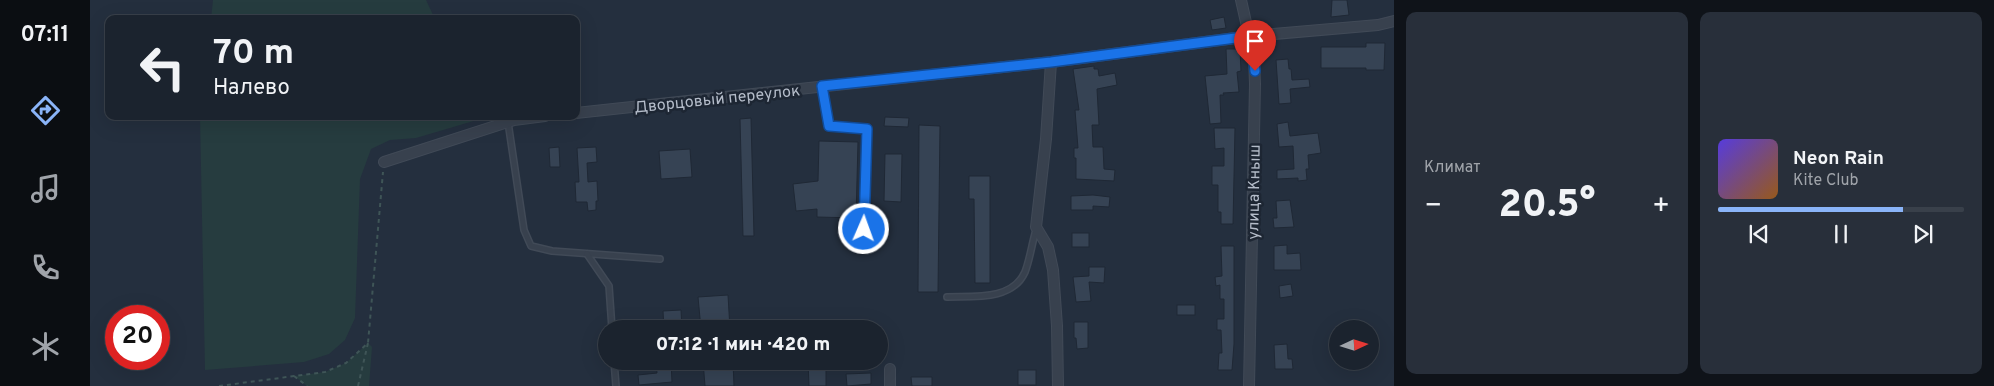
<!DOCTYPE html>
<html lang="ru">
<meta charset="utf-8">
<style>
body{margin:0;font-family:Overpass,sans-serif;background:#282f3a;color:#f1f3f6;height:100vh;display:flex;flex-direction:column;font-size:19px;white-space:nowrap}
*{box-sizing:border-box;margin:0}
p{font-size:16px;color:#a0a4aa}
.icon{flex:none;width:28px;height:28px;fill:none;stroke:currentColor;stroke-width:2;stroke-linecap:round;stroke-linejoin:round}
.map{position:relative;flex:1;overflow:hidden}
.side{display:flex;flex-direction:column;gap:12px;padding:12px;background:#0f1319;width:600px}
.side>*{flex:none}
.guide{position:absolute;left:15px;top:15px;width:475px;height:105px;border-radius:10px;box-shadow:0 5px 20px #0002,0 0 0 1px #39404a;background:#1b232e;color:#f1f3f6;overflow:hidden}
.needle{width:32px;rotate:86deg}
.tools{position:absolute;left:1239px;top:320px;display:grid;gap:10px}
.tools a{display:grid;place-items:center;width:50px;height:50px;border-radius:50%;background:#1b232e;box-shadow:0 5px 20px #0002,0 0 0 1px #39404a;font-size:25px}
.speed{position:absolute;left:15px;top:305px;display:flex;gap:10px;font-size:25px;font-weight:700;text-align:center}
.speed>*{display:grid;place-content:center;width:65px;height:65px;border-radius:50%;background:#1b232e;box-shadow:0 5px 20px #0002,0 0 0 1px #39404a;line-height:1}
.speed .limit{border:8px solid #d22;background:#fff;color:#111}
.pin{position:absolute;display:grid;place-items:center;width:42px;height:42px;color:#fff;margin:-51px -21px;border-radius:50% 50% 50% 0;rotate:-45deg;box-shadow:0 0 5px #0007}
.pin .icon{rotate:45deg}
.me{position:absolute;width:55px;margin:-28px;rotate:2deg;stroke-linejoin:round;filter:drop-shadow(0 0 4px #0008)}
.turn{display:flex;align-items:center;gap:18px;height:105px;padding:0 25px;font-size:22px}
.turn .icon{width:65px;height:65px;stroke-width:2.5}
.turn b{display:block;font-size:35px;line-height:42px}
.big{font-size:38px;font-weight:800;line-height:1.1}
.side .tile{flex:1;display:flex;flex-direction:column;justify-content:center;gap:8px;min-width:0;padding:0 18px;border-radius:10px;background:#282f3a}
.song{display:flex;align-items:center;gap:15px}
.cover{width:60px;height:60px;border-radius:8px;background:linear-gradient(135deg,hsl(250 70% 55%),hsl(30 70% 35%))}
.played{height:5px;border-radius:2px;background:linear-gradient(90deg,#8ab4f8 75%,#39404a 75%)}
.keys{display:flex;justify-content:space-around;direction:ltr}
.heat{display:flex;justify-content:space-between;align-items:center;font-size:28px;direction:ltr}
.side .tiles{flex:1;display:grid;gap:12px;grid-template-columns:repeat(2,1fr)}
.trip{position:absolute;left:508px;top:320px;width:290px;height:50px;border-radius:25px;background:#1b232e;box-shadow:0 5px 20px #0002,0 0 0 1px #39404a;font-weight:800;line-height:50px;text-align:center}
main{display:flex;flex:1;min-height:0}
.dock{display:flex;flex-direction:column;width:90px;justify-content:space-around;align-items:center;background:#0b0e12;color:#a0a4aa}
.dock .icon{width:35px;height:35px}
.dock .active{color:#8ab4f8}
.dock b{font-size:22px;color:#f1f3f6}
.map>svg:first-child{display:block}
</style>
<main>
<nav class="dock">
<b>07:11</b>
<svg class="icon active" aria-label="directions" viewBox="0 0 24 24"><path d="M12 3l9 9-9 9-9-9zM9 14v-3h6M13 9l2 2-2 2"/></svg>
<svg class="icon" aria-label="music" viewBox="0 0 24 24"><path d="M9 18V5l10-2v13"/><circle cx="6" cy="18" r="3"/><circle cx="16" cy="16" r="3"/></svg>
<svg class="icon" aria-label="phone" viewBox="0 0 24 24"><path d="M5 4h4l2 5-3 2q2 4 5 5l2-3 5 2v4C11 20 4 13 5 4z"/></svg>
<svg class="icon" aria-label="climate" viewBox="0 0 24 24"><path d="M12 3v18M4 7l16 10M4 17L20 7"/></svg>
</nav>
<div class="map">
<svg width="1304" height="386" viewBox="0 0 1304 386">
<rect width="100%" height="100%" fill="#242f3e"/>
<g fill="#263c3f">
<path d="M 123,0 L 336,0 L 345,19 L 121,19 Z"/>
<path d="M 110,116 L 389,116 L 387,120 L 326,138 L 300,140 L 281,149 L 270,179 L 265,318 L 255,340 L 239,354 L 214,362 L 115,370 Z"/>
<path d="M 278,343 L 282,347 L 279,386 L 217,386 L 204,376 L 235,372 L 256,363 Z"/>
</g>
<g fill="#364354" stroke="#1f2835">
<path d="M 1242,0 L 1257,0 L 1259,15 L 1241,17 Z"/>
<path d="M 1134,17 L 1136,28 L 1122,30 L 1120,20 Z"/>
<path d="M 1276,43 L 1295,43 L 1294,70 L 1276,70 L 1276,68 L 1231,68 L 1231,47 L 1276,47 Z"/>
<path d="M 1136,49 L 1150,49 L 1151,71 L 1147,72 L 1149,92 L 1133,93 L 1134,95 L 1130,95 L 1131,123 L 1120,124 L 1115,76 L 1137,74 Z"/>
<path d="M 1198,59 L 1199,69 L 1201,69 L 1202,80 L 1219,79 L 1220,87 L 1200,89 L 1201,103 L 1189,104 L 1186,60 Z"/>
<path d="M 1004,66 L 1004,69 L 1008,69 L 1009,76 L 1025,73 L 1027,85 L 1007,89 L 1009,125 L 1002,125 L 1003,147 L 1013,147 L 1014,169 L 1025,170 L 1024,181 L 986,179 L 986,158 L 984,158 L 984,148 L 988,148 L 985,110 L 989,110 L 983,69 Z"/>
<path d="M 795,117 L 819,118 L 818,127 L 794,126 Z"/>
<path d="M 661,118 L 664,236 L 653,236 L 650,119 Z"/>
<path d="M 1198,122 L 1200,136 L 1228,133 L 1231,153 L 1218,155 L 1219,169 L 1216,169 L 1217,180 L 1208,181 L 1208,178 L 1187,179 L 1187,170 L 1204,169 L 1203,146 L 1189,147 L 1187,124 Z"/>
<path d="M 829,125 L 850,126 L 848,292 L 828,292 Z"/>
<path d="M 1124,128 L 1145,128 L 1143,224 L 1131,224 L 1131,212 L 1128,212 L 1128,185 L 1122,185 L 1122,166 L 1134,166 L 1134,148 L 1125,149 Z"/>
<path d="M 729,141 L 768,142 L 766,218 L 727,217 L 727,209 L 706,211 L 703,184 L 728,181 Z"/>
<path d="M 469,147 L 470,167 L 460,167 L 459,148 Z"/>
<path d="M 506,147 L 507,162 L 497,163 L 498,182 L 507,181 L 508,201 L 506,201 L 506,210 L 498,211 L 497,202 L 486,202 L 485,182 L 489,182 L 487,148 Z"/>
<path d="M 600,149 L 602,177 L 571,179 L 569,151 Z"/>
<path d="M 795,154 L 812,154 L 811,202 L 794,201 Z"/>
<path d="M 879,176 L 900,176 L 900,283 L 885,283 L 884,199 L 879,199 Z"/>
<path d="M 1003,195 L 1020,197 L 1019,207 L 1003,206 L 1003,210 L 981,210 L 981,196 Z"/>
<path d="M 1200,200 L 1204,227 L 1184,228 L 1183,218 L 1187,218 L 1186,201 Z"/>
<rect x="982" y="233" width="17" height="14"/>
<path d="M 1197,245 L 1197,254 L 1210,253 L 1211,270 L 1184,270 L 1184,246 Z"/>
<path d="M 1131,246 L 1144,246 L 1144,344 L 1142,370 L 1128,370 L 1129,353 L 1132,353 L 1131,330 L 1127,330 L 1127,319 L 1134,319 L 1134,299 L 1130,299 L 1130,285 L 1126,286 L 1125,277 L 1132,276 Z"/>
<path d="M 999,267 L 1015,267 L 1014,283 L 999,282 L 1001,301 L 986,302 L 983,277 L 999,276 Z"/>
<path d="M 1201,284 L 1203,296 L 1190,298 L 1189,286 Z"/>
<path d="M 638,295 L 640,329 L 611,329 L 608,297 Z"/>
<rect x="1087" y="305" width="18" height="10"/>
<path d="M 591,310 L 592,329 L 574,329 L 573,311 Z"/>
<path d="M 984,322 L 998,322 L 998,348 L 987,349 L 986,338 L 984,338 Z"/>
<path d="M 1197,344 L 1198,359 L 1202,359 L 1203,369 L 1185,369 L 1184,345 Z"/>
<path d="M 566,361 L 581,361 L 582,382 L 549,385 L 548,375 L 567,373 Z"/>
<path d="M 613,361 L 643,361 L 644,386 L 615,386 Z"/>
<path d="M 718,361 L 736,361 L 736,386 L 719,386 Z"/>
<rect x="928" y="370" width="18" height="15"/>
<path d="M 781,373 L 781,384 L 757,386 L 756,374 Z"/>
<path d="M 821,377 L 842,377 L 842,386 L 822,386 Z"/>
</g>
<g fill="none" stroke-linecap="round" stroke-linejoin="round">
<g stroke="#414a57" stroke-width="8">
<g id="lane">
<path d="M 733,87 L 739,126 L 777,129 L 775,229"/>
<path d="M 418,122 L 434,230 L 441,246 L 462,251 L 570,259"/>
<path d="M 497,254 L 519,286 L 522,329"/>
<path d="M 857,297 C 883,296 922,301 935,272 C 940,259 942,243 946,230"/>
<path d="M 524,361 L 526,386"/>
</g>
</g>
<g stroke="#414a57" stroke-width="12">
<g id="street">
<path d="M 1151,0 L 1164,58 L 1165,84 L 1159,386"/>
<path d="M 961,62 L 956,139 L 946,227 L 958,247 L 963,270 L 967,326 L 968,386"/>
<path d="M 486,113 L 961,62 L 1161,36 L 1288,25 L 1304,21"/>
<path d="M 294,162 L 424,120 L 455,116"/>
<path d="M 800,369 L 800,386"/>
</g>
</g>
<g stroke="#3f5557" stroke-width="2" stroke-dasharray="4 4" stroke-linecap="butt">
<path d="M 204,376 L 217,386"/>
<path d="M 129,386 L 235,372 L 256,363 L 278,343 L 293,172"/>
<path d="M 268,386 L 278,343"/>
</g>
<use href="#lane" stroke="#38414e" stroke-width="5"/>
<use href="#street" stroke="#38414e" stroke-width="10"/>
</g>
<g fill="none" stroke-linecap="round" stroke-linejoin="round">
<g stroke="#114b97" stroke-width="12">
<path id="route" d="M 774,229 L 777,129 L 739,126 L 732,86 L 961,62 L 1161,36 L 1165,71"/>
</g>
<use href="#route" stroke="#1a73e8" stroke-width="9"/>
</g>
<g text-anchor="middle" stroke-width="5" stroke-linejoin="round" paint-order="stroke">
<g font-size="16" fill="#b4bcc9" stroke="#1d2633">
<text transform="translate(627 98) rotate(-6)" y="6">Дворцовый переулок</text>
<text transform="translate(1163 192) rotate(-89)" y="6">улица Кныш</text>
</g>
</g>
</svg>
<div class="tools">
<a><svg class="needle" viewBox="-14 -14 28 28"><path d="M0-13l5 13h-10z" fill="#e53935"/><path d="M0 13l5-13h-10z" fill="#a0a4aa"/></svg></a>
</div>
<div class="speed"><div class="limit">20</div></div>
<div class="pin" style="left:1165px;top:71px;background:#d93025"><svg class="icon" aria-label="arrive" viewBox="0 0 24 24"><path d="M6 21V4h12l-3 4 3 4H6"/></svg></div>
<svg class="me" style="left:774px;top:229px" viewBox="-20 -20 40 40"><circle r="17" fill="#1a73e8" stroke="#fff" stroke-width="3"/><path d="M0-11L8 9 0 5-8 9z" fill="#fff"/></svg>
<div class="trip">07:12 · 1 мин · 420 m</div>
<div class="guide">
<div class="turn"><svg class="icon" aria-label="left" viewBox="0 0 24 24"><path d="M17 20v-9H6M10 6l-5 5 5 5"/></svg><div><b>70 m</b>Налево</div></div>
</div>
</div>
<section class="side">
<div class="tiles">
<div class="tile"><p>Климат</p>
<div class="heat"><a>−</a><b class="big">20.5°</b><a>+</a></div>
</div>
<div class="tile">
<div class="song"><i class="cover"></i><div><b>Neon Rain</b><p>Kite Club</p></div></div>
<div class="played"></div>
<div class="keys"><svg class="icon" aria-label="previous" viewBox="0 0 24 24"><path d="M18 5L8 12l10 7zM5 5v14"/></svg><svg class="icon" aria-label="pause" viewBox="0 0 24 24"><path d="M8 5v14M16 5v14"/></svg><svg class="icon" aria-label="next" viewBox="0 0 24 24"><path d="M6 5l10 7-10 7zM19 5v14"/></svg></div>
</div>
</div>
</section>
</main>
